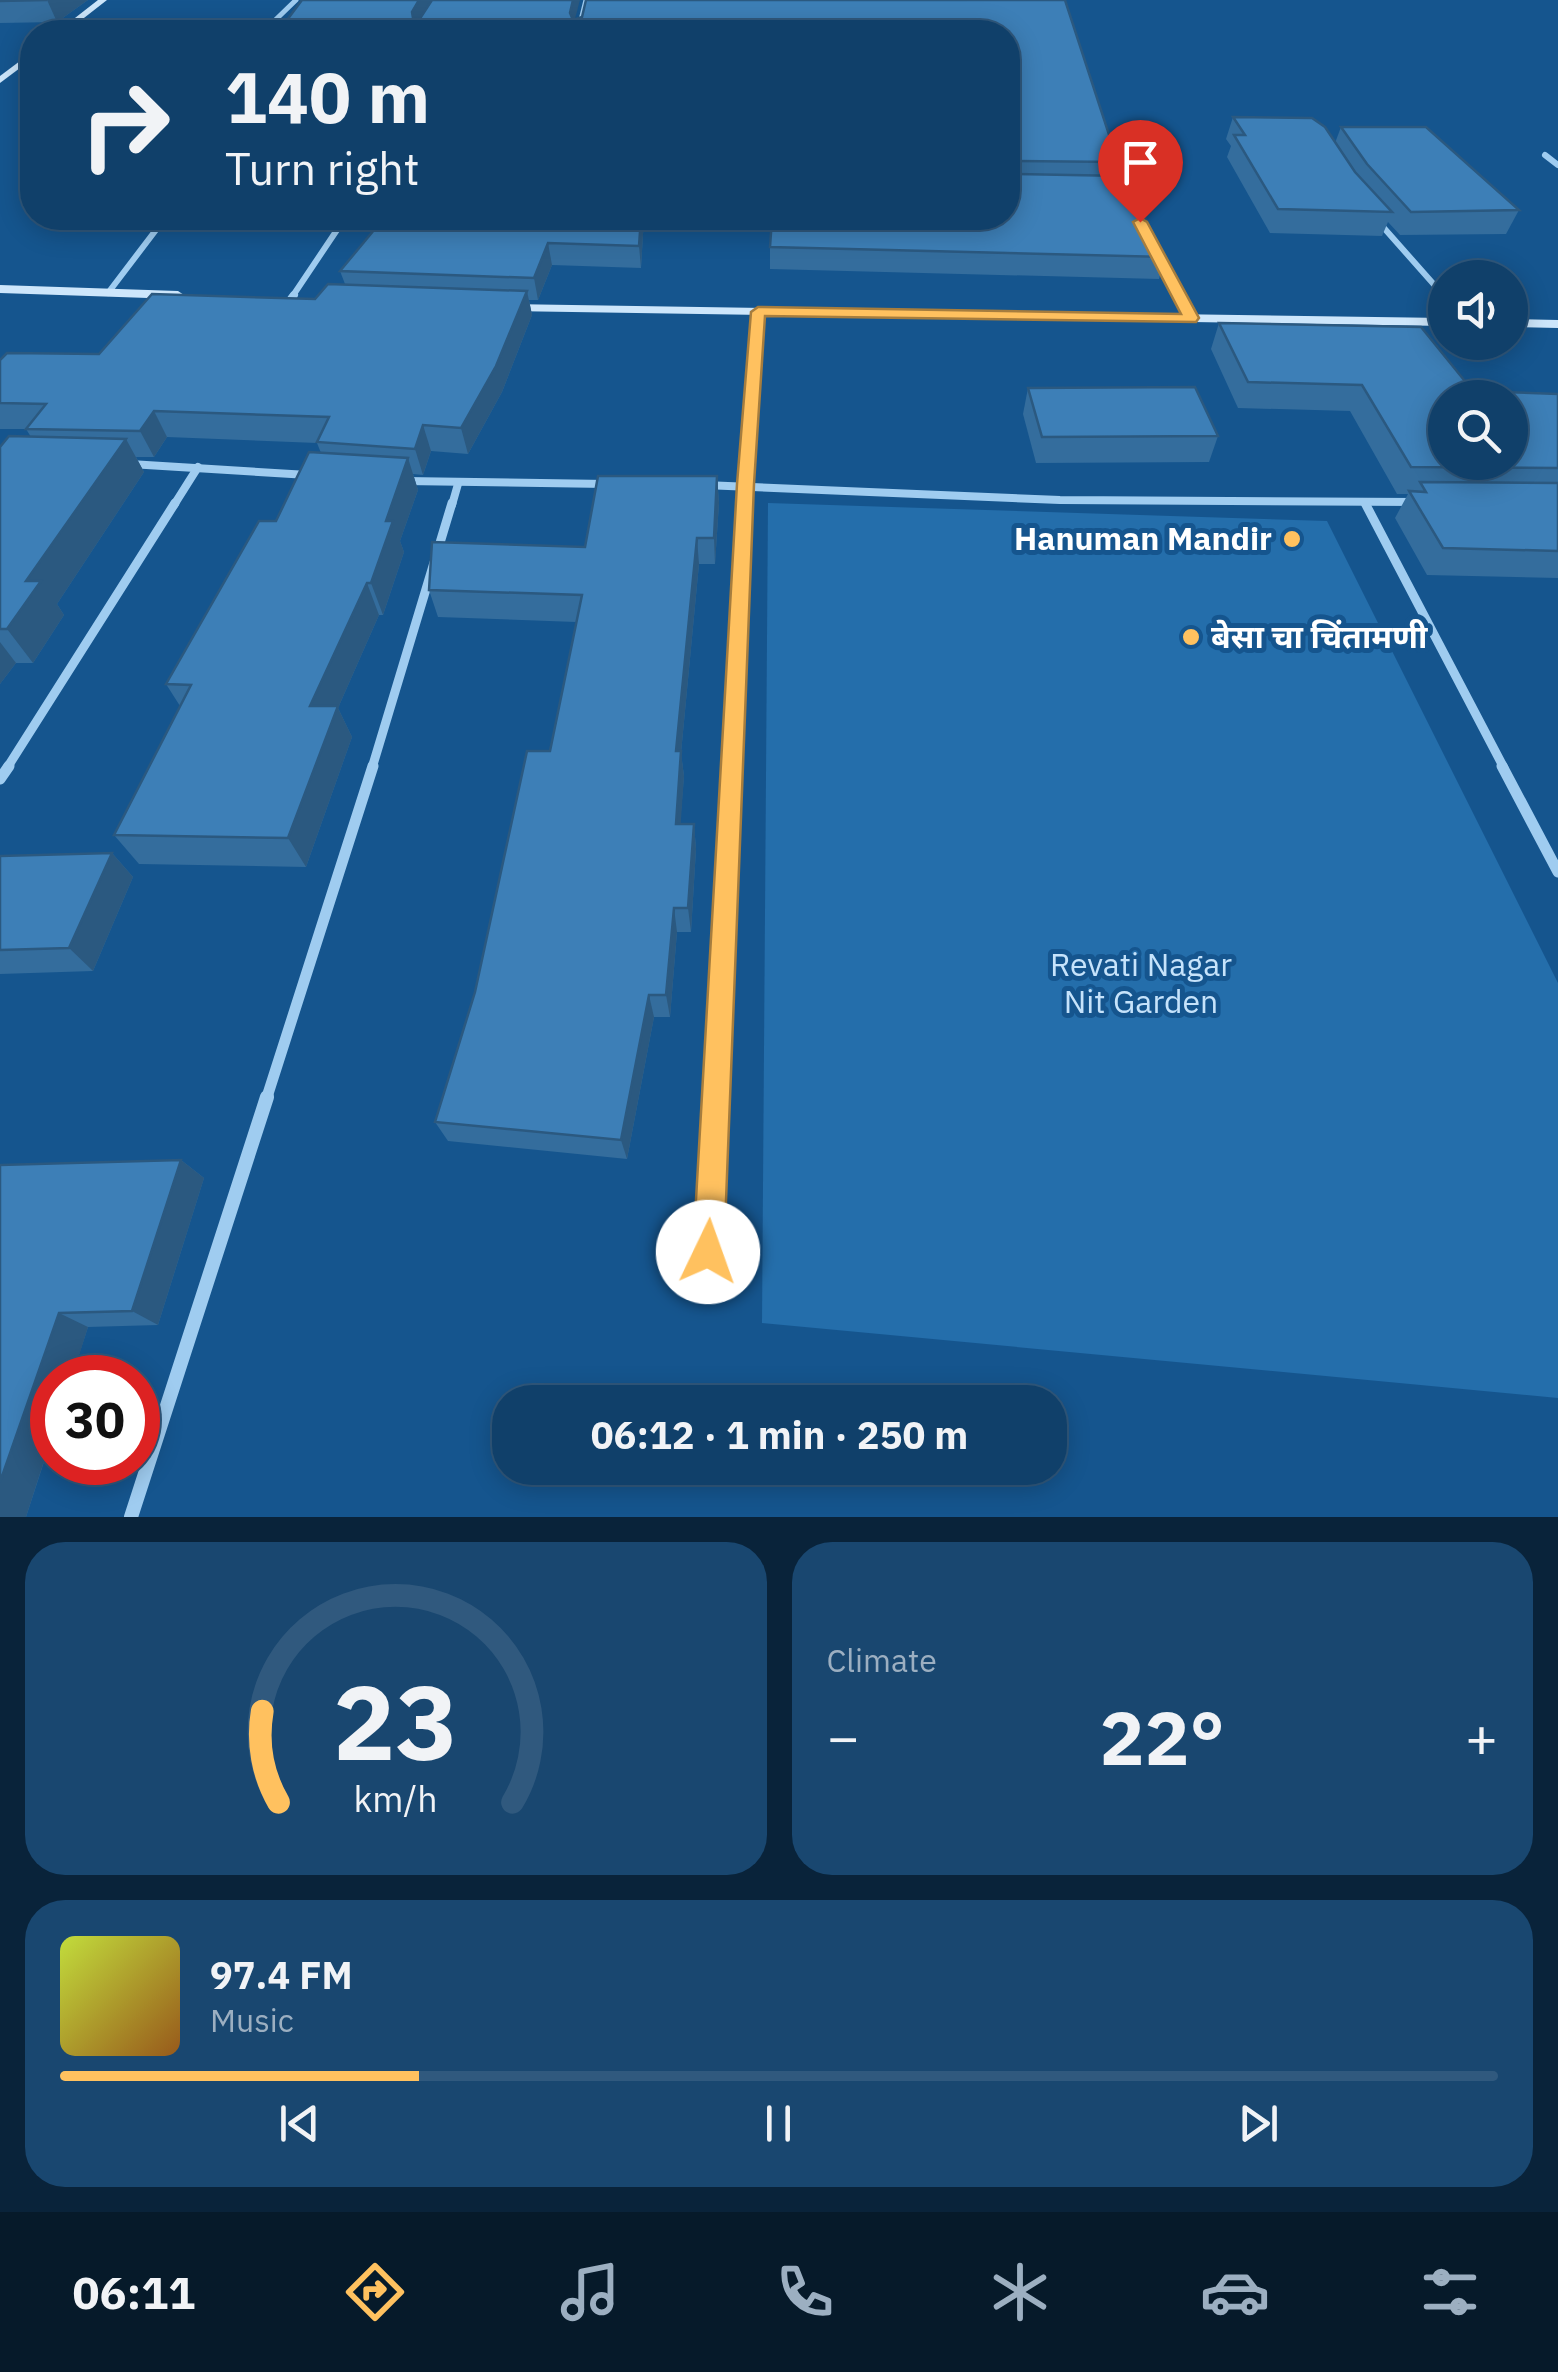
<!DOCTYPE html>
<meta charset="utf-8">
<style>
body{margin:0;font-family:"IBM Plex Sans","Noto Sans Devanagari",sans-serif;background:#194770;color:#f1f3f6;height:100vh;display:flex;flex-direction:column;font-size:38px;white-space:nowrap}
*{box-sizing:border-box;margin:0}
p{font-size:32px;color:#9cafc1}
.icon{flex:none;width:55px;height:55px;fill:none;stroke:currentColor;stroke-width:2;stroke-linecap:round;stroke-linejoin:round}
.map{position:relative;height:1517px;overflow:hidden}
.details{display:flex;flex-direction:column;gap:25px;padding:25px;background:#09233a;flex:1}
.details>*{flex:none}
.hud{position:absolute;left:20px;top:20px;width:1000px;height:210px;border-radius:40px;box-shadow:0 5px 25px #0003,0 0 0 2px #30597e;background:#10406a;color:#f1f3f6;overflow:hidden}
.tools{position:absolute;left:1428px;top:260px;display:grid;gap:20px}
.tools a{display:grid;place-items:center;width:100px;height:100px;border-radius:50%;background:#10406a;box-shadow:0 5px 25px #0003,0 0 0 2px #30597e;font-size:50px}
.speed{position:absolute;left:30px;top:1355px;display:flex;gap:20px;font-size:50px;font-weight:700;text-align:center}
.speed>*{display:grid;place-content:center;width:130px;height:130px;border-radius:50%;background:#10406a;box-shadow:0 5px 25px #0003,0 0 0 2px #30597e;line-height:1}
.speed .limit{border:15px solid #d22;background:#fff;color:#111}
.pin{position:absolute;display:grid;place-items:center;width:85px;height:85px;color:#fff;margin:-102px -42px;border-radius:50% 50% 50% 0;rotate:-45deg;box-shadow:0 0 10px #0007}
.pin .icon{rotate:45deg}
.me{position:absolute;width:110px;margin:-55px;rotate:3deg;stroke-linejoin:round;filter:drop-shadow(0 0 8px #0008)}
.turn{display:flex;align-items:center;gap:35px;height:210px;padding:0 40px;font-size:45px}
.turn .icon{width:130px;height:130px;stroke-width:2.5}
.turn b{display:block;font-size:70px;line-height:85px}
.big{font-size:75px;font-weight:700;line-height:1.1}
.details .widget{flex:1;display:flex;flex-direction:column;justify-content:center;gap:15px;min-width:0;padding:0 35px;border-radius:40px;background:#194770}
.details .dial{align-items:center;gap:0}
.dial svg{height:260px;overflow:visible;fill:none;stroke:#30597e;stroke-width:7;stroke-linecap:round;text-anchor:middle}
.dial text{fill:#f1f3f6;stroke:none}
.song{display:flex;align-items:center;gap:30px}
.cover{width:120px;height:120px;border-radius:15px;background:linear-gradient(135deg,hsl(70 70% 55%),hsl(30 70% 35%))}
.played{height:10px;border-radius:5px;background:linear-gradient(90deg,#ffc15f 25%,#30597e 25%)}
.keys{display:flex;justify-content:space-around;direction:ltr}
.heat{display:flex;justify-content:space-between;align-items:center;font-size:55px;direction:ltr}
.details .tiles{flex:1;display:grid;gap:25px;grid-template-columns:1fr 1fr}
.widget:last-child{grid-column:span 2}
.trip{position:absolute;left:492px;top:1385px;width:575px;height:100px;border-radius:40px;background:#10406a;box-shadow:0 5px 25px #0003,0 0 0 2px #30597e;font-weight:700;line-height:100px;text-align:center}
.tab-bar{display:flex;height:160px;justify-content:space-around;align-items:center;background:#061a2a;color:#9cafc1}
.tab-bar .icon{width:70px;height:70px}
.tab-bar .current{color:#ffc15f}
.tab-bar b{font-size:45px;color:#f1f3f6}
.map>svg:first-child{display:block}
</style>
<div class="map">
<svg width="1558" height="1517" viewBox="0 0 1558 1517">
<rect width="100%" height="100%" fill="#15558e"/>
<path fill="#246eab" d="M 768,503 L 1327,521 L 1558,983 L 1558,1398 L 762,1323 Z"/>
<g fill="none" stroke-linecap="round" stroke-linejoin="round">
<g stroke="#9fccf0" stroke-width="5">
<path d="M 263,32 L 296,0"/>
<path d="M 578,32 L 586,0"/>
</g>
<g stroke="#9fccf0" stroke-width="6">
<path d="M 1545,155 L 1558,165"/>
<path d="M 1376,219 L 1445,297"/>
<path d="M 1157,253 L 1180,297"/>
<path d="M 108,293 L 165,218"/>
<path d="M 292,297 L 345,218"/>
</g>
<g stroke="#9fccf0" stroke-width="8">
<path d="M 1179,295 L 1191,318"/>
<path d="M 291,299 L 294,295"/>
<path d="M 130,464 L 308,475"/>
<path d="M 405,481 L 607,484"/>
<path d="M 704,485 L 1060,500 L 1417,502"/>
<path d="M 174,505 L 198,467"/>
<path d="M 452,505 L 458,484"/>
<path d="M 744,505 L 758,312"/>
</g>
<g stroke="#9fccf0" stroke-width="9">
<path d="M 1365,503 L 1504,768"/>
<path d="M 7,768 L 175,503"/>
<path d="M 372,768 L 452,503"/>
<path d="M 732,768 L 744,503"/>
</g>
<g stroke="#9fccf0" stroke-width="11">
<path d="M 1502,766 L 1558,872"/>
<path d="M 0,779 L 9,766"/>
<path d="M 266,1100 L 373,766"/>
<path d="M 716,1100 L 732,766"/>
</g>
<g stroke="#9fccf0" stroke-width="14">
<path d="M 709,1252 L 716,1097"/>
<path d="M 131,1517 L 267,1097"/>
</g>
<g fill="#cde6fb" fill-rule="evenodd">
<path d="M 98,0 L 107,0 L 66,32 L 57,32 Z"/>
<path d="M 32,52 L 32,59 L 0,83 L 0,76 Z"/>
<path d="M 0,285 L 178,291 L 184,295 L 178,299 L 0,293 Z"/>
<path d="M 502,304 L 1445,318 L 1445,326 L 507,311 L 502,310 Z"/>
<path d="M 1510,319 L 1558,320 L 1558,328 L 1510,327 Z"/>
</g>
</g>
<g fill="#346d9d">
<path d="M 0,0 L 88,0 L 57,22 L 0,23 Z"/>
<path d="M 1065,0 L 1118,162 L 1115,176 L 1165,257 L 1159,279 L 770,269 L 770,247 L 1008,32 L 575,19 Z"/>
<path d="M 1233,117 L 1335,143 L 1341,127 L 1519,210 L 1506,234 L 1400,235 L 1388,222 L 1382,236 L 1270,233 L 1227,157 L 1231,146 L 1226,139 Z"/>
<path d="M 644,218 L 641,268 L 552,265 L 538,300 L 529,300 L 532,315 L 502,392 L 468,454 L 431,451 L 423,475 L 413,474 L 418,490 L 400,541 L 404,552 L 383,615 L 379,615 L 338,708 L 352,737 L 306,867 L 139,864 L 114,835 L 180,706 L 166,684 L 321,453 L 317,443 L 167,437 L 154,457 L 136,457 L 144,472 L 57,604 L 64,615 L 33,663 L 16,663 L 0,684 L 0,447 L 31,437 L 26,429 L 0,429 L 0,360 L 99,354 L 315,299 L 345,284 L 340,271 Z"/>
<path d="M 1219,323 L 1473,391 L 1558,394 L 1558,578 L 1427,575 L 1395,518 L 1408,494 L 1397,494 L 1350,411 L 1238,408 L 1211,349 Z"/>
<path d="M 1028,388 L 1218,436 L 1209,462 L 1036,463 L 1023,414 Z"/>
<path d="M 717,476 L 719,503 L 715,564 L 699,564 L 681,753 L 684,776 L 680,824 L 694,824 L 696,849 L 691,932 L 677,932 L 670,1017 L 654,1017 L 627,1159 L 448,1141 L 435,1122 L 550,751 L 576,622 L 438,617 L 429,590 L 585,547 Z"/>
<path d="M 112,853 L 133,877 L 93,971 L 0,974 L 0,856 Z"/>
<path d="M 181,1160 L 204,1178 L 158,1325 L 88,1327 L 26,1517 L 0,1165 Z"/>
</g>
<g fill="#2b5980">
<path d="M 47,0 L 88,0 L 57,22 Z"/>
<path d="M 419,0 L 433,0 L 416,30 L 412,12 Z"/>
<path d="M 573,0 L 580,0 L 572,30 L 570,13 Z"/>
<path d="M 641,218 L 644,218 L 641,268 L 639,246 Z"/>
<path d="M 548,243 L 552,265 L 538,300 L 534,278 Z"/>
<path d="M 527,291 L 532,315 L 502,392 L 468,454 L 461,428 Z"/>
<path d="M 154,411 L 167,437 L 154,457 L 140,431 Z"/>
<path d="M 423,425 L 431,451 L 423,475 L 415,449 Z"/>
<path d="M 126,439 L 144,472 L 57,604 L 64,615 L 33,663 L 7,629 L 26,581 Z"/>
<path d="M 408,458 L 418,490 L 400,541 L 404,552 L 383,615 L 371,583 L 386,521 Z"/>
<path d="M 717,476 L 719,503 L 715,564 L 714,538 Z"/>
<path d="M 697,538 L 699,564 L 681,753 L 684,776 L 679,849 L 676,824 L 676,751 Z"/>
<path d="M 367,583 L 379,615 L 338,708 L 352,737 L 306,867 L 288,838 L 310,706 Z"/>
<path d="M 0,642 L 16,663 L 0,684 Z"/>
<path d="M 694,824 L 696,849 L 691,932 L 688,908 Z"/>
<path d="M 112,853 L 133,877 L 93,971 L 69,948 Z"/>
<path d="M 674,908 L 677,932 L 670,1017 L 666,995 Z"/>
<path d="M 649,995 L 654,1017 L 627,1159 L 621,1140 Z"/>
<path d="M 181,1160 L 204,1178 L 158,1325 L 132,1311 Z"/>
<path d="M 59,1313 L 88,1327 L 72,1378 L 52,1378 L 52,1436 L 26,1517 L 0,1517 L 0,1482 Z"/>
</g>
<g fill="#3d7fb7" stroke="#2b5980" stroke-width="2.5" fill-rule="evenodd">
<path d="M 0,0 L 47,0 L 0,1 Z"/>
<path d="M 302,0 L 419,0 L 412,12 L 413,18 L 419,20 L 432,0 L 573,0 L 570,13 L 573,20 L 582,17 L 586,0 L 1065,0 L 1118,162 L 1011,161 L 1008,166 L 1008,32 L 278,32 Z"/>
<path d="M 1233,117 L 1312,118 L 1325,127 L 1355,172 L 1392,212 L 1278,209 L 1234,135 L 1245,135 Z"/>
<path d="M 1341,127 L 1426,127 L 1519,210 L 1411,212 L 1367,164 Z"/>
<path d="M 1008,172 L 1011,174 L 1124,176 L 1165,257 L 770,247 L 772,218 L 1008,218 Z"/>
<path d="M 384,218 L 641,218 L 639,246 L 548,243 L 534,278 L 340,271 Z"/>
<path d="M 328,284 L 527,291 L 496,366 L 461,428 L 423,425 L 415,449 L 317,442 L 329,417 L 154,411 L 140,431 L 26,429 L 46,404 L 0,403 L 0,360 L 7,353 L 99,354 L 152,294 L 315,299 Z"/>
<path d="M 1219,323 L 1421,327 L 1473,391 L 1558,394 L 1558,468 L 1411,467 L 1362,385 L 1248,382 ZM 1445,398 L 1510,398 L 1510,462 L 1445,462 Z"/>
<path d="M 1195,387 L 1218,436 L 1042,437 L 1028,388 Z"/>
<path d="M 9,436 L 126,439 L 26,581 L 41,581 L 7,629 L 0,629 L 0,447 Z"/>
<path d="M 309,452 L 408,458 L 386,521 L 393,521 L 371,583 L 367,583 L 310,706 L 338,706 L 288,838 L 114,835 L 191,685 L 166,684 L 259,521 L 276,521 Z"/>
<path d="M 598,476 L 717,476 L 714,538 L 697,538 L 676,751 L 681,751 L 676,824 L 694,824 L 688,908 L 674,908 L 666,995 L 649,995 L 621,1140 L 435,1122 L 475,992 L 527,751 L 550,751 L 582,595 L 429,590 L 432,542 L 585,547 Z"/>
<path d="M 1420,482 L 1558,483 L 1558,551 L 1443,548 L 1409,491 L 1426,492 Z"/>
<path d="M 112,853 L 69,948 L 0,950 L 0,856 Z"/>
<path d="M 181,1160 L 132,1311 L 59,1313 L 0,1482 L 0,1165 Z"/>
</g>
<path fill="#ffc15f" stroke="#a67d3e" stroke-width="2.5" d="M 1140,218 L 1147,222 L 1199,318 L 1196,322 L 765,316 L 754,484 L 724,1252 L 720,1263 L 708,1268 L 697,1263 L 693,1252 L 737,484 L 751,312 L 758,307 L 1181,314 L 1133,222 Z"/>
<g fill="#ffc15f" stroke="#15558e" stroke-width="4">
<circle cx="1292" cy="539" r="10"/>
<circle cx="1191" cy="637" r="10"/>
</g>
<g text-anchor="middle" stroke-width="10" stroke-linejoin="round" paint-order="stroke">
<g font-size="32" font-weight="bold" fill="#fff" stroke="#15558e" text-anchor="end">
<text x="1272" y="550">Hanuman Mandir</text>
<text x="1211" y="648" text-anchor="start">बेसा चा चिंतामणी</text>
</g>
<g font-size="32" fill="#c6e3fb" stroke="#15558e">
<text x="1141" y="976">Revati Nagar<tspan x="1141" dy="37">Nit Garden</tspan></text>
</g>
</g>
</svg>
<div class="tools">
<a><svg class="icon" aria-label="sound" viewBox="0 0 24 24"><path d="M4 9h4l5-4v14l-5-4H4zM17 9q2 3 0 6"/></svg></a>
<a><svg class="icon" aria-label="search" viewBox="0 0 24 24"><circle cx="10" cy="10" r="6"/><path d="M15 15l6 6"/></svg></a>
</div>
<div class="speed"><div class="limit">30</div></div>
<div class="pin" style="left:1140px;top:222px;background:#d93025"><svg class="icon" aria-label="arrive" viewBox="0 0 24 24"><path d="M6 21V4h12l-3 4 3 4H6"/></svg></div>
<svg class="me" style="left:708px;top:1252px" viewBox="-20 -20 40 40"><circle r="19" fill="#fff"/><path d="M0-13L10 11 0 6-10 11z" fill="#ffc15f"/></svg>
<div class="trip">06:12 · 1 min · 250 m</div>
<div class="hud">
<div class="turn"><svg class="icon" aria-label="right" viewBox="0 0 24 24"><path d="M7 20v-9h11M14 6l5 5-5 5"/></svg><div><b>140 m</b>Turn right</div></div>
</div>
</div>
<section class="details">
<div class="tiles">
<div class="widget dial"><svg viewBox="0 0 100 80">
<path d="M14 69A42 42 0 1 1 86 69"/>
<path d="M14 69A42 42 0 0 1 9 41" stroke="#ffc15f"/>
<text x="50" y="56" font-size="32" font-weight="700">23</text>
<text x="50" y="72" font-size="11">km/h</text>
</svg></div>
<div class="widget"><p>Climate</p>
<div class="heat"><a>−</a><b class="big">22°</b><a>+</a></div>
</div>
<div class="widget">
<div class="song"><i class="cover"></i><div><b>97.4 FM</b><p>Music</p></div></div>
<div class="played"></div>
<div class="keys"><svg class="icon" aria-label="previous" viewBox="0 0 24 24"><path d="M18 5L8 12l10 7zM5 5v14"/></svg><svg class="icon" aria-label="pause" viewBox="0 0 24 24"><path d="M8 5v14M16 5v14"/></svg><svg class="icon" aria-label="next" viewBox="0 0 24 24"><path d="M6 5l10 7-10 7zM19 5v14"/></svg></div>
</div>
</div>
</section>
<nav class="tab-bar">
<b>06:11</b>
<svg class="icon current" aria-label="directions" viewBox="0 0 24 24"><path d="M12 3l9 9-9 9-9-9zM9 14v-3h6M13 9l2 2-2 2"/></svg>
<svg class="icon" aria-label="music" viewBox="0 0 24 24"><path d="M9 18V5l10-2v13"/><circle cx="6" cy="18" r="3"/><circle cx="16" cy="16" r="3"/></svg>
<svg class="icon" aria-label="phone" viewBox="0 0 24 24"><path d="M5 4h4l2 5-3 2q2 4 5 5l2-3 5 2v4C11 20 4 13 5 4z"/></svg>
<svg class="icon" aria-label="climate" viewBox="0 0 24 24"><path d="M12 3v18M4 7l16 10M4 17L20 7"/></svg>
<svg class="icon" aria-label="car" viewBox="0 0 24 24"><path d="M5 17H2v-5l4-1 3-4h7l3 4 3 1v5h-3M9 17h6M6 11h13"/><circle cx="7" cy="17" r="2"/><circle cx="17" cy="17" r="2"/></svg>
<svg class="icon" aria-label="filters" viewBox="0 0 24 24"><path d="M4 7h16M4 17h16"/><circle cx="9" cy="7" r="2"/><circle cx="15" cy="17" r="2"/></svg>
</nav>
